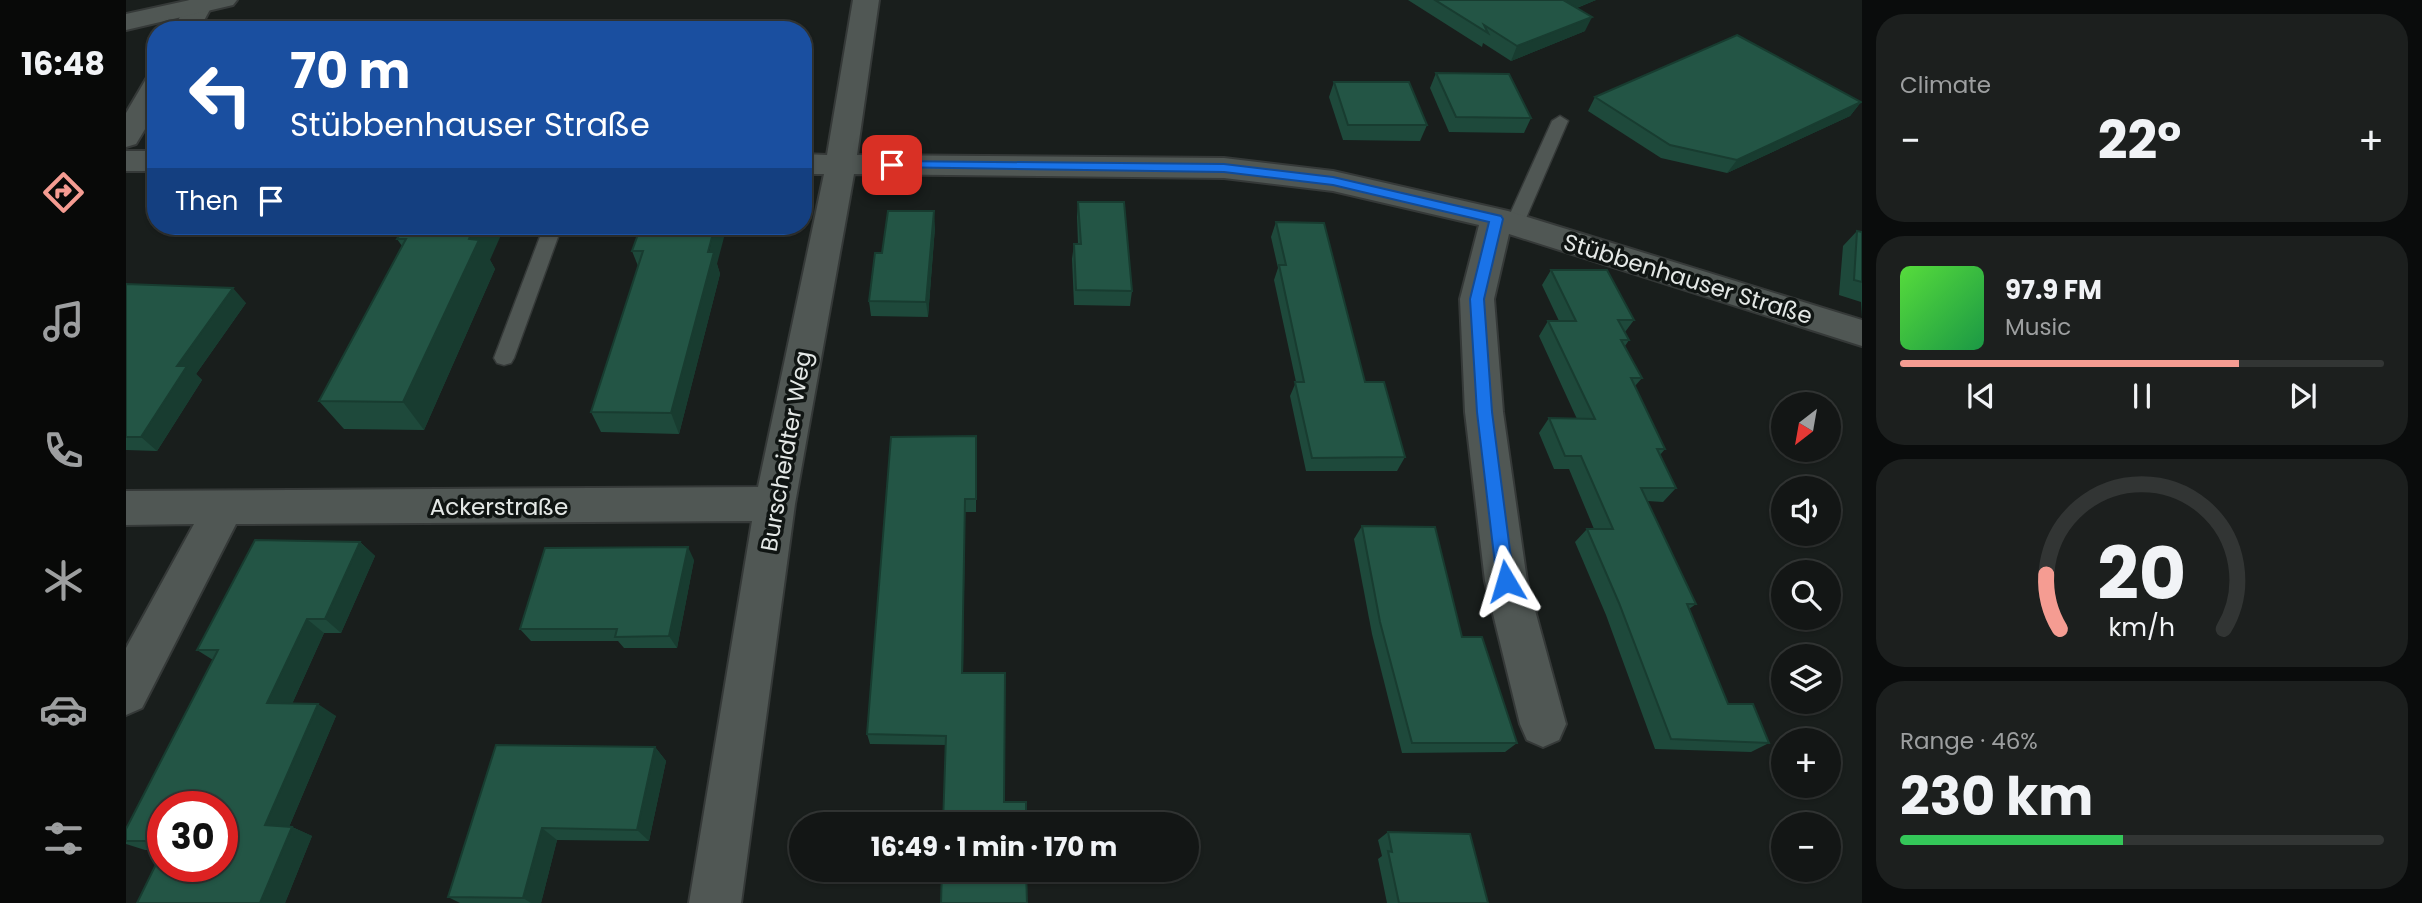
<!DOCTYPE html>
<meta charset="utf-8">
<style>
body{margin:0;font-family:Poppins,sans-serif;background:#1c1f1e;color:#f1f3f6;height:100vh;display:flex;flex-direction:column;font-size:26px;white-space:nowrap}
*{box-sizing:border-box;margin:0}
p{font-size:23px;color:#9d9fa0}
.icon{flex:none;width:38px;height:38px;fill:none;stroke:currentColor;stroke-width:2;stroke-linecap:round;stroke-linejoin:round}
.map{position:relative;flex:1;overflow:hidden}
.sheet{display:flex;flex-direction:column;gap:14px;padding:14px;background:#0a0c0c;width:560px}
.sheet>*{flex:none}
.hud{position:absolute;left:21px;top:21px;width:665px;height:214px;border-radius:28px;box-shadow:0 2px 5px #0004,0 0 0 2px #323534;background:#1a4fa0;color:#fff;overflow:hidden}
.needle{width:46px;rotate:211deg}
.fabs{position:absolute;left:1645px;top:392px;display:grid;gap:14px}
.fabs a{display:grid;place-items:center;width:70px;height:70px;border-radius:50%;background:#131615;box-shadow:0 2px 5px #0004,0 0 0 2px #323534;font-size:35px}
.speed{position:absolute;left:21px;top:791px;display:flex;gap:14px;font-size:35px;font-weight:700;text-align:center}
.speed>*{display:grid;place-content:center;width:91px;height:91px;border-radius:50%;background:#131615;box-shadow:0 2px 5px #0004,0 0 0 2px #323534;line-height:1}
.speed .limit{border:10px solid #d22;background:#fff;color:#111}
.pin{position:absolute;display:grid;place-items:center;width:60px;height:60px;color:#fff;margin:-30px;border-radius:14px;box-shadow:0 4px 10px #0006}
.me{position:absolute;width:77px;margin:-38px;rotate:353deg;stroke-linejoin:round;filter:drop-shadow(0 0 5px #0008)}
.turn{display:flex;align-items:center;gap:24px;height:147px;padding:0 28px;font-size:32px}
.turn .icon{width:91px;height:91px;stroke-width:2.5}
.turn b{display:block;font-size:49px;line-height:60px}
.then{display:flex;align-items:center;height:66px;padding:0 28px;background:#0003;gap:14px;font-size:26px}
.big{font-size:52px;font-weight:700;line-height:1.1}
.sheet .card{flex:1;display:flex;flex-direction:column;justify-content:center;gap:10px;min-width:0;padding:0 24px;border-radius:28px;background:#1c1f1e}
.sheet .dial{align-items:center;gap:0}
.dial svg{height:182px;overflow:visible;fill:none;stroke:#323534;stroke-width:7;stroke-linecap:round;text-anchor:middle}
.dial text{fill:#f1f3f6;stroke:none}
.song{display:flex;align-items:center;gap:21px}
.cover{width:84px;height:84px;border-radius:10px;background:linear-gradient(135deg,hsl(110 70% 55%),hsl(140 70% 35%))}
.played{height:7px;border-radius:4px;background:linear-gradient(90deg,#f59c92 70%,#323534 70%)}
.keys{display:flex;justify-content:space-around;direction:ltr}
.heat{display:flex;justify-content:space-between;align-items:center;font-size:38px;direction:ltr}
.charge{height:10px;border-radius:5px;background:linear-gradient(90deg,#34c759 46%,#323534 0)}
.trip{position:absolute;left:663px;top:812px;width:410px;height:70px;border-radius:35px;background:#131615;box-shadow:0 2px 5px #0004,0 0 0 2px #323534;font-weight:700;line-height:70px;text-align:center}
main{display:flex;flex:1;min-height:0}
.menu{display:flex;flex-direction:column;width:126px;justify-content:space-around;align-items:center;background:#080908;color:#9d9fa0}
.menu .icon{width:49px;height:49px}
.menu .current{color:#f59c92}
.menu b{font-size:32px;color:#f1f3f6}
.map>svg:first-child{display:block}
</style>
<main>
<nav class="menu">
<b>16:48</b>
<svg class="icon current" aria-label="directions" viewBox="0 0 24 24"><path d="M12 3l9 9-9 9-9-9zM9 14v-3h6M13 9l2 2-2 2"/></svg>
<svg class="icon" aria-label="music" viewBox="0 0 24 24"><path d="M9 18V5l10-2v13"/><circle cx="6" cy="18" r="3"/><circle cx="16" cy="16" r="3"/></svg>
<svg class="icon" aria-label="phone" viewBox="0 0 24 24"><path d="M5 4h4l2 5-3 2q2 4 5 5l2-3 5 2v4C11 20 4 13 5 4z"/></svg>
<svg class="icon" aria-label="climate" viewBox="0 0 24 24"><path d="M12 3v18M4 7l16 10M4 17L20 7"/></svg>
<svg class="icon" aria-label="car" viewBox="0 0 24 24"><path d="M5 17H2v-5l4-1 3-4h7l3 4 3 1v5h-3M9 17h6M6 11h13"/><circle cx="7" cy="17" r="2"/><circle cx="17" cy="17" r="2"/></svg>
<svg class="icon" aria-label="filters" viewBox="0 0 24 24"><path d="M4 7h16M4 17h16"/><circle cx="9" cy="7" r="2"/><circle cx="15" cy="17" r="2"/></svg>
</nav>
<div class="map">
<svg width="1736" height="903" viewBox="0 0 1736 903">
<rect width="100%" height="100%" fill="#191e1c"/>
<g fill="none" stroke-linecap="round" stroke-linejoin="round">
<g stroke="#353938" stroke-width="3">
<g id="lane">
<path d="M 1434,116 L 1442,121 L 1397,225 L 1388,231 L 1382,229 L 1379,225 L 1426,121 Z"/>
<path d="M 418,226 L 436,226 L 388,358 L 385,363 L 378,365 L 371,363 L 368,358 Z"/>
</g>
</g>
<g stroke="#353938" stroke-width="4">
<g id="street">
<path d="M 63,0 L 89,0 L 73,30 L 47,30 Z"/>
<path d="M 727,0 L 753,0 L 731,155 L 1098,158 L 1207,171 L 1382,211 L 1736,320 L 1736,346 L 1383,234 L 1368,299 L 1377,412 L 1401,581 L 1440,724 L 1433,740 L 1417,747 L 1401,740 L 1394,724 L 1359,581 L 1339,412 L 1334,299 L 1353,225 L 1207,191 L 1098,178 L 728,174 L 669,504 L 615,903 L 563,903 L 626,521 L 110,524 L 16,708 L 0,715 L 0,648 L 68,524 L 0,525 L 0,491 L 632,487 L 698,174 L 677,174 L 677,154 L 701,155 Z"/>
<path d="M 30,77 L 30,111 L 10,144 L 0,147 L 0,113 L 20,79 Z"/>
<rect x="0" y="151" width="30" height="20"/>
</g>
</g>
<g stroke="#353938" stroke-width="4">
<path id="secondary" d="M 64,0 L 111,0 L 107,5 L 0,30 L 0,14 Z"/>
</g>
<use href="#lane" fill="#505754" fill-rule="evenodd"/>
<use href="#street" fill="#505754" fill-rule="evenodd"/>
<use href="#secondary" fill="#505754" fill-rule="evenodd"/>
</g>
<g fill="#1e493b">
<path d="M 1282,0 L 1470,0 L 1451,8 L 1459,31 L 1385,61 L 1357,43 L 1356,47 Z"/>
<path d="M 1310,73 L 1405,118 L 1398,133 L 1323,132 L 1304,88 Z"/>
<path d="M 1208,82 L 1301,125 L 1294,141 L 1217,140 L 1203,97 Z"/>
<path d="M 1469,97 L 1735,102 L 1724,116 L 1601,173 L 1535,158 L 1462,111 Z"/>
<path d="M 952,202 L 1006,291 L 1004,306 L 948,305 L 946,259 L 948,244 L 952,244 L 951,217 Z"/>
<path d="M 1150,222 L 1279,457 L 1271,471 L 1180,471 L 1164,396 L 1170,382 L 1148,280 L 1152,268 L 1145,237 Z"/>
<path d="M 278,226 L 364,260 L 369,269 L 298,430 L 218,429 L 193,401 L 276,246 L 271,239 Z"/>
<path d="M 515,226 L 591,264 L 594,274 L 553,434 L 475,432 L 465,412 L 512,266 L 506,251 Z"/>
<path d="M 809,227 L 802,317 L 745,316 L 743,301 L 756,253 Z"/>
<path d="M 1731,231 L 1736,232 L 1736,318 L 1735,302 L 1713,295 L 1717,246 Z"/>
<path d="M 1425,270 L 1508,320 L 1499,332 L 1503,340 L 1499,346 L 1516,378 L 1509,386 L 1539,449 L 1534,455 L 1550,488 L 1537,502 L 1521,501 L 1570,604 L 1563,609 L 1602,704 L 1643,743 L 1625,752 L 1529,749 L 1480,615 L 1449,542 L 1461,529 L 1468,529 L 1443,469 L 1428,469 L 1413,433 L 1423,418 L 1451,419 L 1413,336 L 1422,321 L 1433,321 L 1416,285 Z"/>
<path d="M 0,284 L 120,303 L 70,374 L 76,380 L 31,451 L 0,450 Z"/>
<path d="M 850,436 L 850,512 L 839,512 L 837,673 L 878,802 L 900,824 L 820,745 L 744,744 L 741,734 Z"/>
<path d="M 1236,526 L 1336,637 L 1391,743 L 1379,752 L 1276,753 L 1246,634 L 1228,539 Z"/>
<path d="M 234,542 L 249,556 L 215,633 L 198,633 L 166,704 L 210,716 L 163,827 L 166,827 L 186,836 L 159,903 L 11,903 L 96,866 L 37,807 L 37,850 L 19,850 L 0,844 L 0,829 L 87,660 L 71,650 Z"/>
<path d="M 568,560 L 551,648 L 498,648 L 492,641 L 405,641 L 394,629 Z"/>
<path d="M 529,747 L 540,761 L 523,841 L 431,840 L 415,903 L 334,903 L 322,897 Z"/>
<path d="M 1262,832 L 1362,903 L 1261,903 L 1252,859 L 1256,856 L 1252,840 Z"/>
</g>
<g fill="#183c30">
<path d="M 1441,0 L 1470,0 L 1432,15 L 1439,1 Z"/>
<path d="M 1466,17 L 1459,31 L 1385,61 L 1391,46 Z"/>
<path d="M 680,78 L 684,100 L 677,134 L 677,93 Z"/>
<path d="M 1735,102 L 1724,116 L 1601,173 L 1611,160 Z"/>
<path d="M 808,211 L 809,227 L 802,317 L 800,302 Z"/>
<path d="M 349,226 L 379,226 L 364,260 L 369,269 L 298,430 L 277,402 Z"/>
<path d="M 589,226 L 601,226 L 591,264 L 594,274 L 553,434 L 545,413 Z"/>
<path d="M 107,288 L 120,303 L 70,374 L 76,380 L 31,451 L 15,437 L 51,366 Z"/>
<path d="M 839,499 L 839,512 L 837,684 L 836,673 Z"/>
<path d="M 234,542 L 249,556 L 215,633 L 199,619 Z"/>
<path d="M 562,547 L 568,560 L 551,648 L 543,636 Z"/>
<path d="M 181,619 L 198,633 L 161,715 L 141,703 Z"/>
<path d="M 192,704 L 210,716 L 160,834 L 139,825 Z"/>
<path d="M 529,747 L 540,761 L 523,841 L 511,830 Z"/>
<path d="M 166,827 L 186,836 L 159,903 L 134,903 Z"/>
<path d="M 416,828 L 431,840 L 415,903 L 405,903 L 397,898 Z"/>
</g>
<g fill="#235545" stroke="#183c30" stroke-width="2">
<path d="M 1309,0 L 1441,0 L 1439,1 L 1466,17 L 1391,46 L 1358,25 L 1362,33 Z"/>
<path d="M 1611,35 L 1735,102 L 1611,160 L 1544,145 L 1469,97 Z"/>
<path d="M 1310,73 L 1383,74 L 1405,118 L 1330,117 Z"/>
<path d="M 677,78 L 680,78 L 677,93 Z"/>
<path d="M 1208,82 L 1283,82 L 1301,125 L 1222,125 Z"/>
<path d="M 952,202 L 998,202 L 1006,291 L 950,290 L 948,244 L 955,244 Z"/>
<path d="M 762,211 L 808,211 L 800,302 L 743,301 L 749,253 L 756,253 Z"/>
<path d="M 1150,222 L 1198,223 L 1239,382 L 1258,382 L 1279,457 L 1186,458 L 1169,382 L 1178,382 L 1153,265 L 1160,265 Z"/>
<path d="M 278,226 L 349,226 L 343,239 L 353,240 L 277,402 L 193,401 L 280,239 L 271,239 Z"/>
<path d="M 515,226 L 589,226 L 582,252 L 588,252 L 545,413 L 465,412 L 517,251 L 506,251 Z"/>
<path d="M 1731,231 L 1736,232 L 1736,282 L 1728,280 Z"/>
<path d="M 1425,270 L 1481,270 L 1508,320 L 1492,320 L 1503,340 L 1495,340 L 1516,378 L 1505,378 L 1539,449 L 1531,449 L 1550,488 L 1515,488 L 1570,604 L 1561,604 L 1602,704 L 1627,704 L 1643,743 L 1545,739 L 1493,603 L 1461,529 L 1487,529 L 1455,456 L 1439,456 L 1423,418 L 1469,419 L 1422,321 L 1450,321 Z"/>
<path d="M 0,284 L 107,288 L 51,366 L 61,366 L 15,437 L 0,437 Z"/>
<path d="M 850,436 L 850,499 L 839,499 L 836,673 L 879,673 L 878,802 L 900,802 L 900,824 L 817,824 L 820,736 L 741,734 L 765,437 Z"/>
<path d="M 1236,526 L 1309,527 L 1336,637 L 1356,637 L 1391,743 L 1286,743 L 1254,622 Z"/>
<path d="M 129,540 L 234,542 L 199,619 L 181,619 L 141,703 L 192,704 L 139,825 L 166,827 L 134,903 L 11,903 L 37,850 L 37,866 L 96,866 L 96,807 L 37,807 L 37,841 L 0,841 L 0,829 L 92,650 L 71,650 Z"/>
<path d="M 562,547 L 543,636 L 489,637 L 491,629 L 394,629 L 419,548 Z"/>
<path d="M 370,745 L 529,747 L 511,830 L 416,828 L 397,898 L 322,897 Z"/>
<path d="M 1262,832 L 1344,834 L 1362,903 L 1273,903 L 1262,851 L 1266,852 Z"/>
<path d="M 816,870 L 900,870 L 901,903 L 815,903 Z"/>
</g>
<path fill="#1a73e8" stroke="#114b97" stroke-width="2" d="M 766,161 L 1098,164 L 1207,177 L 1375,216 L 1377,219 L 1358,299 L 1366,412 L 1388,581 L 1386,587 L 1380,589 L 1374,587 L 1371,581 L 1351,412 L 1344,299 L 1363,222 L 1207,185 L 1098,172 L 762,167 L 762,162 Z"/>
<g text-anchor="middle" stroke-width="7" stroke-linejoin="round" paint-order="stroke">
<g font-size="23" fill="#e4e8e6" stroke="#101513">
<text transform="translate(1562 279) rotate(17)" y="8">Stübbenhauser Straße</text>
<text transform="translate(660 451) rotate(-80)" y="8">Burscheidter Weg</text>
<text x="373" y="515">Ackerstraße</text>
</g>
</g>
</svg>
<div class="fabs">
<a><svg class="needle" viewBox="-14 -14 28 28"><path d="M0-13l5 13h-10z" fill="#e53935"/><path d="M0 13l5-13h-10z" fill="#9d9fa0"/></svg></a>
<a><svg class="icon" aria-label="sound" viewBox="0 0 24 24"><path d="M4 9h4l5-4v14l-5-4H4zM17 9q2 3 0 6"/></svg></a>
<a><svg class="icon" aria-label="search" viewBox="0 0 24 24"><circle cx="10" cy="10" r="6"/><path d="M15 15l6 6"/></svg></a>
<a><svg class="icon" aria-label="layers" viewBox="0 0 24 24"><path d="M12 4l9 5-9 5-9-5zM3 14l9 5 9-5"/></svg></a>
<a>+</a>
<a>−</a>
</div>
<div class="speed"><div class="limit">30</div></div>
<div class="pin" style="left:766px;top:165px;background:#d93025"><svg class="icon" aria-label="arrive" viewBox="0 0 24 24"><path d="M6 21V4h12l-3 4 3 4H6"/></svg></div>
<svg class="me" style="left:1380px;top:581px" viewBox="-20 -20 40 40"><path d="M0-17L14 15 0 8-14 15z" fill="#1a73e8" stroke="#fff" stroke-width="4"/></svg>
<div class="trip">16:49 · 1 min · 170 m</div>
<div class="hud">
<div class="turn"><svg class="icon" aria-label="left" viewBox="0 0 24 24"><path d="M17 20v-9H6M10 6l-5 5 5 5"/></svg><div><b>70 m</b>Stübbenhauser Straße</div></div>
<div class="then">Then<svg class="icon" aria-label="arrive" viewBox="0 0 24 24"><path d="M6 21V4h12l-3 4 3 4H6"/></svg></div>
</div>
</div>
<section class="sheet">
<div class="card"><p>Climate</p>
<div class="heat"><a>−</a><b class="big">22°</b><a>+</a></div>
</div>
<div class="card">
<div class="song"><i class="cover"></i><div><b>97.9 FM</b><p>Music</p></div></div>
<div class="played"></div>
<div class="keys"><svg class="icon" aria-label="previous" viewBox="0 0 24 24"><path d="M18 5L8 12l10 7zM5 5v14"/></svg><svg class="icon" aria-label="pause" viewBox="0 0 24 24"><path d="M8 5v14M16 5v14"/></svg><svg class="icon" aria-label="next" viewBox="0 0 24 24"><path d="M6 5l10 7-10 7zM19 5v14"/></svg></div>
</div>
<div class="card dial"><svg viewBox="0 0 100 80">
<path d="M14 69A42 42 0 1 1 86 69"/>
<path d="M14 69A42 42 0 0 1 8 45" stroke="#f59c92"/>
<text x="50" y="56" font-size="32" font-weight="700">20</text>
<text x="50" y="72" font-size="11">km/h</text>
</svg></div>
<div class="card"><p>Range · 46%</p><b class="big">230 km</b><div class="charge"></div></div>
</section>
</main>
